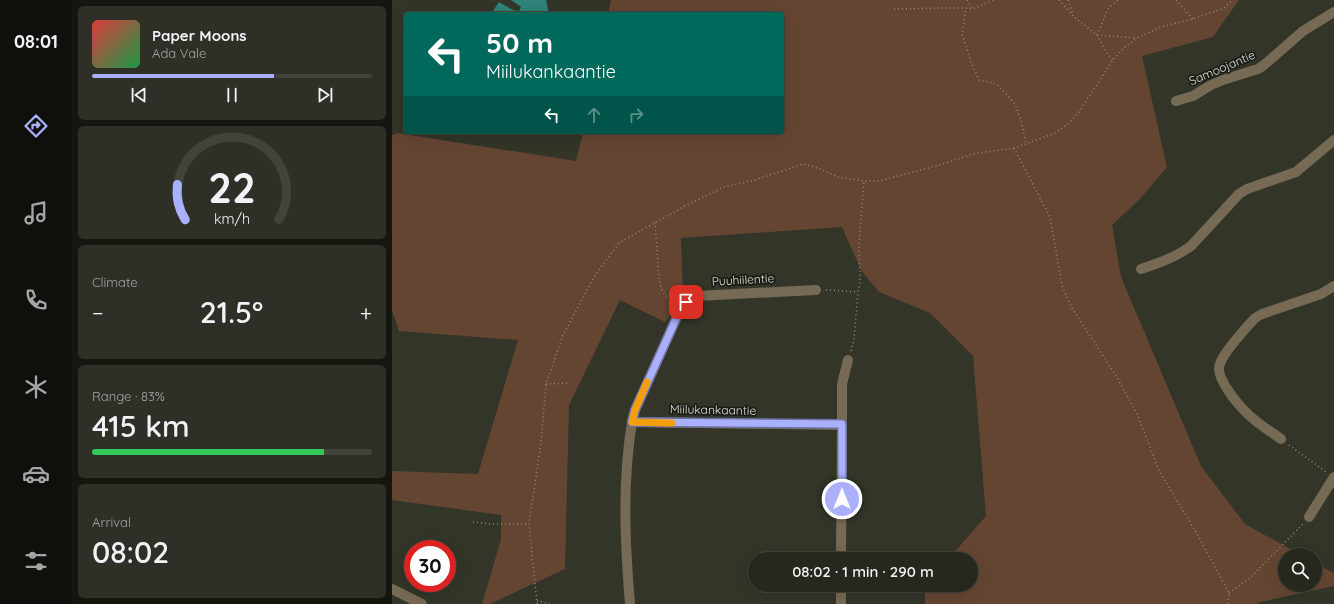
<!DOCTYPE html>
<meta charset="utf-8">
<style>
body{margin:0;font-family:Quicksand,sans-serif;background:#2e3027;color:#f1f3f6;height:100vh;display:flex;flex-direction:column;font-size:15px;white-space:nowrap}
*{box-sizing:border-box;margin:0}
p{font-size:13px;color:#a4a6a4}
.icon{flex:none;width:22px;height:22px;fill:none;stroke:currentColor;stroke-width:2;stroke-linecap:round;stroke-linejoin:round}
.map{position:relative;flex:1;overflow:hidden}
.panel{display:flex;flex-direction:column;gap:6px;padding:6px;background:#151610;width:320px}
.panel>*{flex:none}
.guide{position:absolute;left:12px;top:12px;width:380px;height:122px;border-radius:4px;box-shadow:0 4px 16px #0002,0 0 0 1px #42443c;background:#00695c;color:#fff;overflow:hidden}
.tools{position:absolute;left:886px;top:548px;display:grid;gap:8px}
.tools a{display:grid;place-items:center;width:44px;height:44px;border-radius:50%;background:#26281e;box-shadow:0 4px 16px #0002,0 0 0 1px #42443c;font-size:20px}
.speed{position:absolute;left:12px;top:540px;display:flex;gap:8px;font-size:20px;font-weight:700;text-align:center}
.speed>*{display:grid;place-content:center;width:52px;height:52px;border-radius:50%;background:#26281e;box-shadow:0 4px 16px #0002,0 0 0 1px #42443c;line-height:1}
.speed .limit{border:6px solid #d22;background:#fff;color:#111}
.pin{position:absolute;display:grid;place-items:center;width:34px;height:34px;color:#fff;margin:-17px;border-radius:8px;box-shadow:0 2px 6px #0006}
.me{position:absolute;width:44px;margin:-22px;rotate:0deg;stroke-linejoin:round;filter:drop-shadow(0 0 3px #0008)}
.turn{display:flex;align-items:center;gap:14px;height:84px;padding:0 16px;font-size:18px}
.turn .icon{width:52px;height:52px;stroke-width:2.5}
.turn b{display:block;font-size:28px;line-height:34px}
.lanes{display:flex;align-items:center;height:38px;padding:0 16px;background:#0003;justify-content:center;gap:20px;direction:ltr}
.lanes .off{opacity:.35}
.big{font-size:30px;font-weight:600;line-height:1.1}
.panel .tile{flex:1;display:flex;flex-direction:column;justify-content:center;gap:6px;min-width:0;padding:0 14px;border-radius:6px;background:#2e3027}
.panel .dial{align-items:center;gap:0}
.dial svg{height:104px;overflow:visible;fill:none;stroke:#42443c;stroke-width:7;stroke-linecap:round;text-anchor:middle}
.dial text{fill:#f1f3f6;stroke:none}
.song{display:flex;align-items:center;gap:12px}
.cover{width:48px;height:48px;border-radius:6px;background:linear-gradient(135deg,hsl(0 70% 55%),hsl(140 70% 35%))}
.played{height:4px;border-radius:2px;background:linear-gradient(90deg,#aab0fb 65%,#42443c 65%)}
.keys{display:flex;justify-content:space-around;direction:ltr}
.heat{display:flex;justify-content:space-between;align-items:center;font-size:22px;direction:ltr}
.charge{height:6px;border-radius:3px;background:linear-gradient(90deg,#34c759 83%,#42443c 0)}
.trip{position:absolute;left:356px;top:552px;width:230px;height:40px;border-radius:20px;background:#26281e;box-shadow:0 4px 16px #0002,0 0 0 1px #42443c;font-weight:600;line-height:40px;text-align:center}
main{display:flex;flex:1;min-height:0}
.dock{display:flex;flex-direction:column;width:72px;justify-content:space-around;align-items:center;background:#0f100c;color:#a4a6a4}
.dock .icon{width:28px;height:28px}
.dock .on{color:#aab0fb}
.dock b{font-size:18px;color:#f1f3f6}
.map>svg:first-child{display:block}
</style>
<main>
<nav class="dock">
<b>08:01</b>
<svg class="icon on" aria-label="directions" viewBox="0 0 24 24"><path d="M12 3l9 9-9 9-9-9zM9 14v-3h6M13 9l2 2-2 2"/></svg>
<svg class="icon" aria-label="music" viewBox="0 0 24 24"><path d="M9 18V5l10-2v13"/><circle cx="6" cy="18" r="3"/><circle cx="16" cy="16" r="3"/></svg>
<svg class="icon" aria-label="phone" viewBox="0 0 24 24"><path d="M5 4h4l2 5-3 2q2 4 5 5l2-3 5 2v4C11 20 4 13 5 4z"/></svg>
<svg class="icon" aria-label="climate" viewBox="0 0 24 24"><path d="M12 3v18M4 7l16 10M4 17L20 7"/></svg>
<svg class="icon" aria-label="car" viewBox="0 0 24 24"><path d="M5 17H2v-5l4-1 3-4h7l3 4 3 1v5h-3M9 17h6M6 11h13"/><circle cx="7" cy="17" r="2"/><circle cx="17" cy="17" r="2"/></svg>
<svg class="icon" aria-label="filters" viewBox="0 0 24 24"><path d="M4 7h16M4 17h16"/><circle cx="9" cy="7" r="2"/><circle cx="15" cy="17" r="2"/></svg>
</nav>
<section class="panel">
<div class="tile">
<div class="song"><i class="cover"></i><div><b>Paper Moons</b><p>Ada Vale</p></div></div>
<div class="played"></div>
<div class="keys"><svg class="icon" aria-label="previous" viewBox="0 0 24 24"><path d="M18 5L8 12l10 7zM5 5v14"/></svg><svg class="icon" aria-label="pause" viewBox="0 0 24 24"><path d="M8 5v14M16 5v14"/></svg><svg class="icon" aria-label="next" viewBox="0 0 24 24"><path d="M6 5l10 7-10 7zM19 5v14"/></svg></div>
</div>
<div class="tile dial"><svg viewBox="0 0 100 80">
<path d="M14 69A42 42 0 1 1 86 69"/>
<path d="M14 69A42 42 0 0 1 8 42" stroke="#aab0fb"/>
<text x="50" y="56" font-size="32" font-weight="700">22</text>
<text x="50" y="72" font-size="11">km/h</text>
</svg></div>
<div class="tile"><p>Climate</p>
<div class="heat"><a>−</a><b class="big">21.5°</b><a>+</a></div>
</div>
<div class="tile"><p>Range · 83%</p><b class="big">415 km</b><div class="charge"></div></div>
<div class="tile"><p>Arrival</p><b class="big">08:02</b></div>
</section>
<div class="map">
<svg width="942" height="604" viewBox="0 0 942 604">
<rect width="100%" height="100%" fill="#323528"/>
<path fill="#644532" d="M 219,0 L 847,0 L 821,37 L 750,56 L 775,167 L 748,199 L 720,225 L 729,277 L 809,466 L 853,524 L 909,555 L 893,555 L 893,585 L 923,585 L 923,563 L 942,573 L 942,586 L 868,602 L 865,604 L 533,604 L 533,585 L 579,585 L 579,559 L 551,559 L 565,549 L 594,516 L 581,356 L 538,313 L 487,292 L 469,270 L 450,227 L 289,238 L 291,301 L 273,322 L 228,300 L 177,405 L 173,569 L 98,604 L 90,604 L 109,539 L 109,515 L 0,500 L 0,471 L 86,474 L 126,340 L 7,331 L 0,310 L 0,135 L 5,133 L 184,161 L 191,132 L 390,132 L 390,14 L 216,14 Z"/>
<path fill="#2f8378" d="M 119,0 L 154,0 L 157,14 L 99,14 L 107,2 L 121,10 L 127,11 L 129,7 Z"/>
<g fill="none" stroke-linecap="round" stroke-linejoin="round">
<g stroke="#8b8d83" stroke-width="1.5" stroke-dasharray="1 3" stroke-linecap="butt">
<path d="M 575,0 L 580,8"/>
<path d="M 601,0 L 580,9 L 574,8 L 570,34 L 579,62 L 587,80 L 605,84 L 623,104 L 630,124 L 634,144"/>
<path d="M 667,0 L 682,17 L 705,35 L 714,52 L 721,60"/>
<path d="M 676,0 L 681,15"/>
<path d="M 784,0 L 801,19"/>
<path d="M 502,9 L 548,8 L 574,8"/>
<path d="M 705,35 L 716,9 L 726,0"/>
<path d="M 705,35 L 745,38"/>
<path d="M 622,148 L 658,217 L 670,286 L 680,308 L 726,379 L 746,416 L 767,471 L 804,532 L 837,593 L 836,604"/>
<path d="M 263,222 L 267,279 L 270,291 L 281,303"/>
<path d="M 434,290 L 466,292"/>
<path d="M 459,351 L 462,339 L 466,292 L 468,282 L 467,244 L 472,181"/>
<path d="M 154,384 L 177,383"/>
<path d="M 897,445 L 934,472"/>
<path d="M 81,522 L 99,524 L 137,524"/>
<path d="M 837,593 L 859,577 L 911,524"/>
<path d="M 145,601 L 159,604"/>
<path d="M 145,604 L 137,524 L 149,442 L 154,384 L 171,335 L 202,277 L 227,243 L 291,207 L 332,187 L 363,180 L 411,164 L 426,168 L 446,177 L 472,181 L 487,181 L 544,166 L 581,154 L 622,148 L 661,134 L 676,124 L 687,112 L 721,60 L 732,48 L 745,38 L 769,27 L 801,19 L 832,8 L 841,0"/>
</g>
<g stroke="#766a54" stroke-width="10">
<path d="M 784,101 L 801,96 L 819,85 L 831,80 L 866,69 L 872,65 L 911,31 L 942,12"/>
<path d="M 749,269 C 767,263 784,257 799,246 L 847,194 L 855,189 L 904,172 L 942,140"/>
<path d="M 240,422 L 243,410 L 289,308 L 294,302 L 304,296 L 424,290"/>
<path d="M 450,425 L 450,384 L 456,360"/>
<path d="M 889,439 C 878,431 866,424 857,415 C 847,406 822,377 828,364 C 832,351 854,328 863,318 L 870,314 L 929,294 L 942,286"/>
<path d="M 917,517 L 942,477"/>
<path d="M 0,589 L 30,604"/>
<path d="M 238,604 C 233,543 230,483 240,422 L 450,425 L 449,559"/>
<path d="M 449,604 L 449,585"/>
</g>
</g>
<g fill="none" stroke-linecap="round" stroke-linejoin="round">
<g stroke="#6e72a3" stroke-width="10">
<path id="route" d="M 294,302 L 289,308 L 243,410 L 240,422 L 450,424 L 450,499"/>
</g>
<use href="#route" stroke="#aab0fb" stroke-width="7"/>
<path stroke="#f59e0b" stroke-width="7" d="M 255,382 L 243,410 L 240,422 L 280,423"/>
</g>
<g text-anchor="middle" stroke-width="3.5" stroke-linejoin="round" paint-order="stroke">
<g font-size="12" fill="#dee0d8" stroke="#1a1c16">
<text transform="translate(830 68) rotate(-23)" y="4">Samoojantie</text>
<text transform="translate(351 280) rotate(-3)" y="4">Puuhiilentie</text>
<text transform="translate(321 410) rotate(1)" y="4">Miilukankaantie</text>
</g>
</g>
</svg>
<div class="tools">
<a><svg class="icon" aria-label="search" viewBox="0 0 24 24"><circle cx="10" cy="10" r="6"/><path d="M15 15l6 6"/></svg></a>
</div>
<div class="speed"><div class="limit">30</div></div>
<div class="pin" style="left:294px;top:302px;background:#d93025"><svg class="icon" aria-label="arrive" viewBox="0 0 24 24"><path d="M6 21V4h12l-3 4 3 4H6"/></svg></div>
<svg class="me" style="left:450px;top:499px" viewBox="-20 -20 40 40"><circle r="17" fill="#aab0fb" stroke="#fff" stroke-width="3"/><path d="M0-11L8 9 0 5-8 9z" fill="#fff"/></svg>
<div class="trip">08:02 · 1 min · 290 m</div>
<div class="guide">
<div class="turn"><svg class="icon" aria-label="left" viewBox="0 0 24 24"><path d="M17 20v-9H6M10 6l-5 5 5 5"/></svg><div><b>50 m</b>Miilukankaantie</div></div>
<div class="lanes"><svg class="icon" aria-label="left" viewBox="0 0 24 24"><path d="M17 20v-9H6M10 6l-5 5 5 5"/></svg><svg class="icon off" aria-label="ahead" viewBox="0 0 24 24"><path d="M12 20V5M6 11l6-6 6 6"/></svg><svg class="icon off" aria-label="right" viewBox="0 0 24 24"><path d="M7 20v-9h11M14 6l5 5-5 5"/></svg></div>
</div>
</div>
</main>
